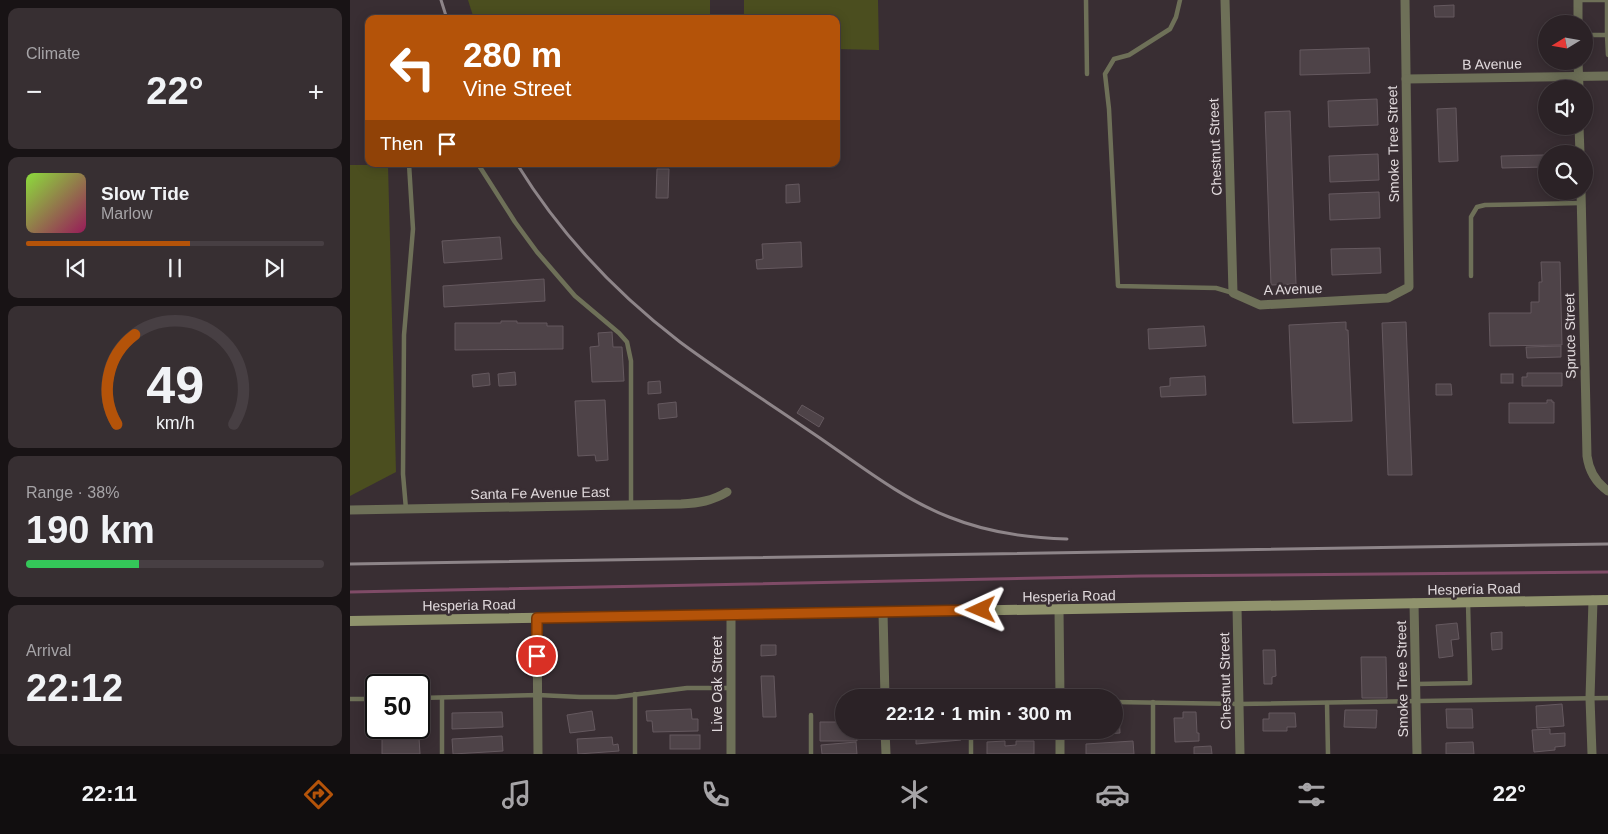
<!DOCTYPE html>
<meta charset="utf-8">
<style>
body{margin:0;font-family:Helvetica,sans-serif;background:#372f32;color:#f1f3f6;height:100vh;display:flex;flex-direction:column;font-size:19px;white-space:nowrap}
*{box-sizing:border-box;margin:0}
p{font-size:16px;color:#a6a4a7}
.icon{flex:none;width:28px;height:28px;fill:none;stroke:currentColor;stroke-width:2;stroke-linecap:round;stroke-linejoin:round}
.map{position:relative;flex:1;overflow:hidden}
.side{display:flex;flex-direction:column;gap:8px;padding:8px;background:#181315;width:350px}
.side>*{flex:none}
.top-card{position:absolute;left:15px;top:15px;width:475px;height:152px;border-radius:10px;box-shadow:0 2px 12px #0003,0 0 0 1px #473f43;background:#b45309;color:#fff;overflow:hidden}
.needle{width:32px;rotate:259deg}
.buttons{position:absolute;left:1188px;top:15px;display:grid;gap:10px}
.buttons a{display:grid;place-items:center;width:55px;height:55px;border-radius:50%;background:#2b2226;box-shadow:0 2px 12px #0003,0 0 0 1px #473f43;font-size:25px}
.speed{position:absolute;left:15px;top:674px;display:flex;gap:10px;font-size:25px;font-weight:700;text-align:center}
.speed>*{display:grid;place-content:center;width:65px;height:65px;border-radius:50%;background:#2b2226;box-shadow:0 2px 12px #0003,0 0 0 1px #473f43;line-height:1}
.speed .limit{border:2px solid #111;border-radius:8px;background:#fff;color:#111}
.pin{position:absolute;display:grid;place-items:center;width:42px;height:42px;color:#fff;margin:-21px;border:2px solid #fff;border-radius:50%;box-shadow:0 1px 5px #0007}
.me{position:absolute;width:55px;margin:-28px;rotate:269deg;stroke-linejoin:round;filter:drop-shadow(0 0 4px #0008)}
.turn{display:flex;align-items:center;gap:18px;height:105px;padding:0 15px;font-size:22px}
.turn .icon{width:65px;height:65px;stroke-width:2.5}
.turn b{display:block;font-size:35px;line-height:42px}
.then{display:flex;align-items:center;height:48px;padding:0 15px;background:#0003;gap:10px;font-size:19px}
.big{font-size:38px;font-weight:700;line-height:1.1}
.side .card{flex:1;display:flex;flex-direction:column;justify-content:center;gap:8px;min-width:0;padding:0 18px;border-radius:10px;background:#372f32}
.side .dial{align-items:center;gap:0}
.dial svg{height:130px;overflow:visible;fill:none;stroke:#473f43;stroke-width:7;stroke-linecap:round;text-anchor:middle}
.dial text{fill:#f1f3f6;stroke:none}
.song{display:flex;align-items:center;gap:15px}
.cover{width:60px;height:60px;border-radius:8px;background:linear-gradient(135deg,hsl(90 70% 55%),hsl(330 70% 35%))}
.played{height:5px;border-radius:2px;background:linear-gradient(90deg,#b45309 55%,#473f43 55%)}
.keys{display:flex;justify-content:space-around;direction:ltr}
.heat{display:flex;justify-content:space-between;align-items:center;font-size:28px;direction:ltr}
.charge{height:8px;border-radius:4px;background:linear-gradient(90deg,#34c759 38%,#473f43 0)}
.trip{position:absolute;left:485px;top:689px;width:288px;height:50px;border-radius:25px;background:#2b2226;box-shadow:0 2px 12px #0003,0 0 0 1px #473f43;font-weight:700;line-height:50px;text-align:center}
.tabs{display:flex;height:80px;justify-content:space-around;align-items:center;background:#110e0f;color:#a6a4a7}
.tabs .icon{width:35px;height:35px}
.tabs .on{color:#b45309}
.tabs b{font-size:22px;color:#f1f3f6}
main{display:flex;flex:1;min-height:0}
.map>svg:first-child{display:block}
</style>
<main>
<section class="side">
<div class="card"><p>Climate</p>
<div class="heat"><a>−</a><b class="big">22°</b><a>+</a></div>
</div>
<div class="card">
<div class="song"><i class="cover"></i><div><b>Slow Tide</b><p>Marlow</p></div></div>
<div class="played"></div>
<div class="keys"><svg class="icon" aria-label="previous" viewBox="0 0 24 24"><path d="M18 5L8 12l10 7zM5 5v14"/></svg><svg class="icon" aria-label="pause" viewBox="0 0 24 24"><path d="M8 5v14M16 5v14"/></svg><svg class="icon" aria-label="next" viewBox="0 0 24 24"><path d="M6 5l10 7-10 7zM19 5v14"/></svg></div>
</div>
<div class="card dial"><svg viewBox="0 0 100 80">
<path d="M14 69A42 42 0 1 1 86 69"/>
<path d="M14 69A42 42 0 0 1 25 14" stroke="#b45309"/>
<text x="50" y="56" font-size="32" font-weight="700">49</text>
<text x="50" y="72" font-size="11">km/h</text>
</svg></div>
<div class="card"><p>Range · 38%</p><b class="big">190 km</b><div class="charge"></div></div>
<div class="card"><p>Arrival</p><b class="big">22:12</b></div>
</section>
<div class="map">
<svg width="1258" height="754" viewBox="0 0 1258 754">
<rect width="100%" height="100%" fill="#392e33"/>
<g fill="#4b4e1f">
<path d="M 118,0 L 360,0 L 360,19 L 124,19 Z"/>
<path d="M 394,0 L 528,0 L 529,50 L 486,49 L 486,19 L 394,19 Z"/>
<path d="M 0,165 L 38,165 L 46,472 L 0,496 Z"/>
</g>
<g fill="none" stroke-linecap="round" stroke-linejoin="round">
<path stroke="#7f4b67" stroke-width="3" d="M 0,592 L 791,576 L 1258,572"/>
</g>
<g fill="#4e4348" stroke="#65595f">
<path d="M 1104,5 L 1104,17 L 1085,17 L 1084,6 Z"/>
<path d="M 1019,48 L 1020,73 L 950,75 L 950,50 Z"/>
<path d="M 1027,99 L 1028,125 L 979,127 L 978,101 Z"/>
<path d="M 1106,108 L 1108,161 L 1089,162 L 1087,109 Z"/>
<path d="M 940,111 L 946,284 L 921,285 L 915,112 Z"/>
<path d="M 1028,154 L 1029,180 L 980,182 L 979,156 Z"/>
<path d="M 1194,155 L 1194,167 L 1152,168 L 1151,156 Z"/>
<path d="M 307,169 L 319,169 L 318,198 L 306,198 Z"/>
<path d="M 449,184 L 450,202 L 436,203 L 436,185 Z"/>
<path d="M 1029,192 L 1030,218 L 980,220 L 979,194 Z"/>
<path d="M 150,237 L 152,259 L 94,263 L 92,241 Z"/>
<path d="M 451,242 L 452,267 L 407,269 L 406,260 L 413,259 L 412,244 Z"/>
<path d="M 1030,248 L 1031,273 L 982,275 L 981,249 Z"/>
<path d="M 1191,262 L 1210,262 L 1212,345 L 1140,346 L 1139,313 L 1181,313 L 1181,302 L 1189,302 L 1189,282 L 1192,282 Z"/>
<path d="M 194,279 L 195,301 L 94,307 L 93,286 Z"/>
<path d="M 151,321 L 167,321 L 167,323 L 197,323 L 197,326 L 213,326 L 213,349 L 105,350 L 105,323 L 151,323 Z"/>
<path d="M 996,322 L 996,330 L 998,330 L 1002,421 L 943,423 L 939,325 Z"/>
<path d="M 1056,322 L 1062,475 L 1038,475 L 1032,323 Z"/>
<path d="M 854,326 L 856,346 L 799,349 L 798,329 Z"/>
<path d="M 262,332 L 263,347 L 272,347 L 274,381 L 242,382 L 240,347 L 249,346 L 248,333 Z"/>
<path d="M 1211,346 L 1211,357 L 1177,358 L 1176,347 Z"/>
<path d="M 165,372 L 166,385 L 149,386 L 148,374 Z"/>
<path d="M 139,373 L 140,385 L 123,387 L 122,375 Z"/>
<path d="M 1177,373 L 1212,373 L 1212,386 L 1172,386 L 1172,377 L 1177,377 Z"/>
<rect x="1151" y="374" width="12" height="9"/>
<path d="M 855,376 L 856,395 L 811,397 L 810,387 L 820,386 L 820,378 Z"/>
<path d="M 310,381 L 311,393 L 298,394 L 298,382 Z"/>
<path d="M 1086,384 L 1101,384 L 1102,395 L 1086,395 Z"/>
<path d="M 255,400 L 258,460 L 246,461 L 245,455 L 228,456 L 225,401 Z"/>
<path d="M 1197,400 L 1202,400 L 1202,402 L 1204,402 L 1204,423 L 1159,423 L 1159,403 L 1197,403 Z"/>
<path d="M 326,402 L 327,417 L 309,419 L 308,404 Z"/>
<path d="M 452,405 L 474,418 L 469,427 L 447,413 Z"/>
<path d="M 1107,623 L 1109,639 L 1101,640 L 1103,656 L 1089,658 L 1086,625 Z"/>
<path d="M 1152,632 L 1152,649 L 1142,650 L 1141,633 Z"/>
<path d="M 411,645 L 426,645 L 426,655 L 411,656 Z"/>
<path d="M 913,650 L 925,650 L 926,676 L 922,677 L 922,684 L 914,684 Z"/>
<path d="M 1011,657 L 1036,657 L 1037,698 L 1012,698 Z"/>
<path d="M 411,676 L 424,676 L 426,717 L 413,717 Z"/>
<path d="M 1212,704 L 1214,726 L 1187,728 L 1186,706 Z"/>
<path d="M 341,709 L 342,719 L 348,719 L 348,731 L 303,732 L 302,721 L 297,721 L 296,711 Z"/>
<path d="M 1096,709 L 1122,709 L 1123,728 L 1097,728 Z"/>
<path d="M 995,710 L 1027,710 L 1026,728 L 994,727 Z"/>
<path d="M 242,711 L 245,730 L 220,733 L 217,715 Z"/>
<path d="M 152,712 L 153,727 L 102,729 L 102,713 Z"/>
<path d="M 833,712 L 846,712 L 847,733 L 849,733 L 849,741 L 825,742 L 824,718 L 833,718 Z"/>
<path d="M 919,713 L 945,713 L 946,727 L 937,727 L 937,731 L 913,731 L 913,719 L 919,719 Z"/>
<path d="M 764,714 L 769,714 L 770,733 L 738,735 L 737,730 L 764,730 Z"/>
<path d="M 470,722 L 494,722 L 494,730 L 506,730 L 507,741 L 470,741 Z"/>
<path d="M 31,728 L 68,728 L 68,736 L 32,738 Z"/>
<path d="M 1200,729 L 1200,734 L 1215,733 L 1215,746 L 1205,747 L 1205,750 L 1184,752 L 1182,730 Z"/>
<path d="M 560,730 L 610,731 L 611,740 L 566,744 L 566,733 L 560,733 Z"/>
<path d="M 637,730 L 655,730 L 655,732 L 637,733 Z"/>
<path d="M 665,730 L 684,730 L 684,732 L 665,733 Z"/>
<rect x="320" y="735" width="30" height="14"/>
<path d="M 152,736 L 153,751 L 103,754 L 102,739 Z"/>
<path d="M 262,737 L 263,745 L 268,744 L 269,751 L 228,754 L 227,739 Z"/>
<path d="M 69,738 L 70,754 L 32,754 L 32,739 Z"/>
<path d="M 655,741 L 655,746 L 666,745 L 666,741 L 684,741 L 684,754 L 637,754 L 637,742 Z"/>
<path d="M 783,741 L 784,754 L 736,754 L 736,744 Z"/>
<path d="M 506,742 L 507,754 L 472,754 L 471,745 Z"/>
<path d="M 1123,742 L 1124,754 L 1096,754 L 1096,743 Z"/>
<path d="M 861,746 L 862,754 L 844,754 L 844,747 Z"/>
</g>
<g fill="none" stroke-linecap="round" stroke-linejoin="round">
<g stroke="#6e7058" stroke-width="4.5">
<path d="M 736,0 L 737,74"/>
<path d="M 830,0 L 826,17 L 820,29 L 779,55 L 764,59 L 755,74 L 759,109 L 768,286 L 866,288 L 883,293"/>
<path d="M 1228,0 L 1257,0 L 1257,35"/>
<path d="M 1234,35 L 1257,35 L 1258,55"/>
<path d="M 128,164 L 165,222 L 187,252 L 225,296 L 269,333 L 277,342 L 281,361 L 281,505"/>
<path d="M 1121,276 L 1121,217 L 1127,207 L 1135,205 L 1231,203"/>
<path d="M 56,509 L 53,474 L 54,335 L 63,229 L 59,164"/>
<path d="M 1066,684 L 1120,683 L 1118,602"/>
<path d="M 285,694 L 285,754"/>
<path d="M 69,698 L 188,695 L 230,697 L 266,697 L 337,688 L 380,688"/>
<path d="M 92,698 L 92,754"/>
<path d="M 0,699 L 26,699"/>
<path d="M 764,702 L 889,704 L 1258,698"/>
<path d="M 803,702 L 803,754"/>
<path d="M 977,703 L 978,754"/>
<path d="M 461,715 L 461,754"/>
<path d="M 621,730 L 621,754"/>
</g>
<g stroke="#6e7058" stroke-width="9">
<path d="M 875,0 L 883,293 L 910,305 L 1038,298 L 1059,287 L 1055,0"/>
<path d="M 1228,0 L 1228,24"/>
<path d="M 1228,61 L 1229,89"/>
<path d="M 1056,79 L 1258,76"/>
<path d="M 1229,126 L 1230,154"/>
<path d="M 1231,191 L 1237,456 C 1239,471 1245,482 1258,491"/>
<path d="M 0,510 L 331,504 C 349,503 362,501 377,492"/>
<path d="M 1064,603 L 1067,754"/>
<path d="M 887,607 L 890,754"/>
<path d="M 709,609 L 710,698"/>
<path d="M 533,612 L 535,698"/>
<path d="M 187,618 L 188,754"/>
<path d="M 535,730 L 536,754"/>
<path d="M 710,730 L 710,754"/>
<path d="M 381,754 L 381,614"/>
<path d="M 1242,754 L 1240,698 L 1243,600"/>
</g>
<path stroke="#90936d" stroke-width="10" d="M 0,621 L 1258,600"/>
<g stroke="#8e8589" stroke-width="3">
<path d="M 91,0 L 97,19"/>
<path d="M 167,164 C 209,232 266,293 330,342 C 373,374 419,403 464,434 C 507,463 550,498 599,517 C 636,532 676,538 717,539"/>
<path d="M 0,564 L 1258,544"/>
</g>
</g>
<g fill="none" stroke-linecap="round" stroke-linejoin="round">
<g stroke="#753606" stroke-width="12">
<path id="route" d="M 187,656 L 187,618 L 631,610"/>
</g>
<use href="#route" stroke="#b45309" stroke-width="9"/>
</g>
<g text-anchor="middle" stroke-width="5" stroke-linejoin="round" paint-order="stroke">
<g font-size="14" fill="#e0d9dc" stroke="#392e33">
<text transform="translate(1142 64) rotate(-1)" y="5">B Avenue</text>
<text transform="translate(1043 144) rotate(-91)" y="5">Smoke Tree Street</text>
<text transform="translate(865 147) rotate(-92)" y="5">Chestnut Street</text>
<text transform="translate(943 289) rotate(-2)" y="5">A Avenue</text>
<text transform="translate(1220 336) rotate(-91)" y="5">Spruce Street</text>
<text transform="translate(190 493) rotate(-1)" y="5">Santa Fe Avenue East</text>
<text transform="translate(1124 589) rotate(-1)" y="5">Hesperia Road</text>
<text transform="translate(719 596) rotate(-1)" y="5">Hesperia Road</text>
<text transform="translate(119 605) rotate(-1)" y="5">Hesperia Road</text>
<text transform="translate(1052 679) rotate(-91)" y="5">Smoke Tree Street</text>
<text transform="translate(875 681) rotate(-91)" y="5">Chestnut Street</text>
<text transform="translate(367 684) rotate(-90)" y="5">Live Oak Street</text>
</g>
</g>
</svg>
<div class="buttons">
<a><svg class="needle" viewBox="-14 -14 28 28"><path d="M0-13l5 13h-10z" fill="#e53935"/><path d="M0 13l5-13h-10z" fill="#a6a4a7"/></svg></a>
<a><svg class="icon" aria-label="sound" viewBox="0 0 24 24"><path d="M4 9h4l5-4v14l-5-4H4zM17 9q2 3 0 6"/></svg></a>
<a><svg class="icon" aria-label="search" viewBox="0 0 24 24"><circle cx="10" cy="10" r="6"/><path d="M15 15l6 6"/></svg></a>
</div>
<div class="speed"><div class="limit">50</div></div>
<div class="pin" style="left:187px;top:656px;background:#d93025"><svg class="icon" aria-label="arrive" viewBox="0 0 24 24"><path d="M6 21V4h12l-3 4 3 4H6"/></svg></div>
<svg class="me" style="left:631px;top:610px" viewBox="-20 -20 40 40"><path d="M0-17L14 15 0 8-14 15z" fill="#b45309" stroke="#fff" stroke-width="4"/></svg>
<div class="trip">22:12 · 1 min · 300 m</div>
<div class="top-card">
<div class="turn"><svg class="icon" aria-label="left" viewBox="0 0 24 24"><path d="M17 20v-9H6M10 6l-5 5 5 5"/></svg><div><b>280 m</b>Vine Street</div></div>
<div class="then">Then<svg class="icon" aria-label="arrive" viewBox="0 0 24 24"><path d="M6 21V4h12l-3 4 3 4H6"/></svg></div>
</div>
</div>
</main>
<nav class="tabs">
<b>22:11</b>
<svg class="icon on" aria-label="directions" viewBox="0 0 24 24"><path d="M12 3l9 9-9 9-9-9zM9 14v-3h6M13 9l2 2-2 2"/></svg>
<svg class="icon" aria-label="music" viewBox="0 0 24 24"><path d="M9 18V5l10-2v13"/><circle cx="6" cy="18" r="3"/><circle cx="16" cy="16" r="3"/></svg>
<svg class="icon" aria-label="phone" viewBox="0 0 24 24"><path d="M5 4h4l2 5-3 2q2 4 5 5l2-3 5 2v4C11 20 4 13 5 4z"/></svg>
<svg class="icon" aria-label="climate" viewBox="0 0 24 24"><path d="M12 3v18M4 7l16 10M4 17L20 7"/></svg>
<svg class="icon" aria-label="car" viewBox="0 0 24 24"><path d="M5 17H2v-5l4-1 3-4h7l3 4 3 1v5h-3M9 17h6M6 11h13"/><circle cx="7" cy="17" r="2"/><circle cx="17" cy="17" r="2"/></svg>
<svg class="icon" aria-label="filters" viewBox="0 0 24 24"><path d="M4 7h16M4 17h16"/><circle cx="9" cy="7" r="2"/><circle cx="15" cy="17" r="2"/></svg>
<b>22°</b>
</nav>
